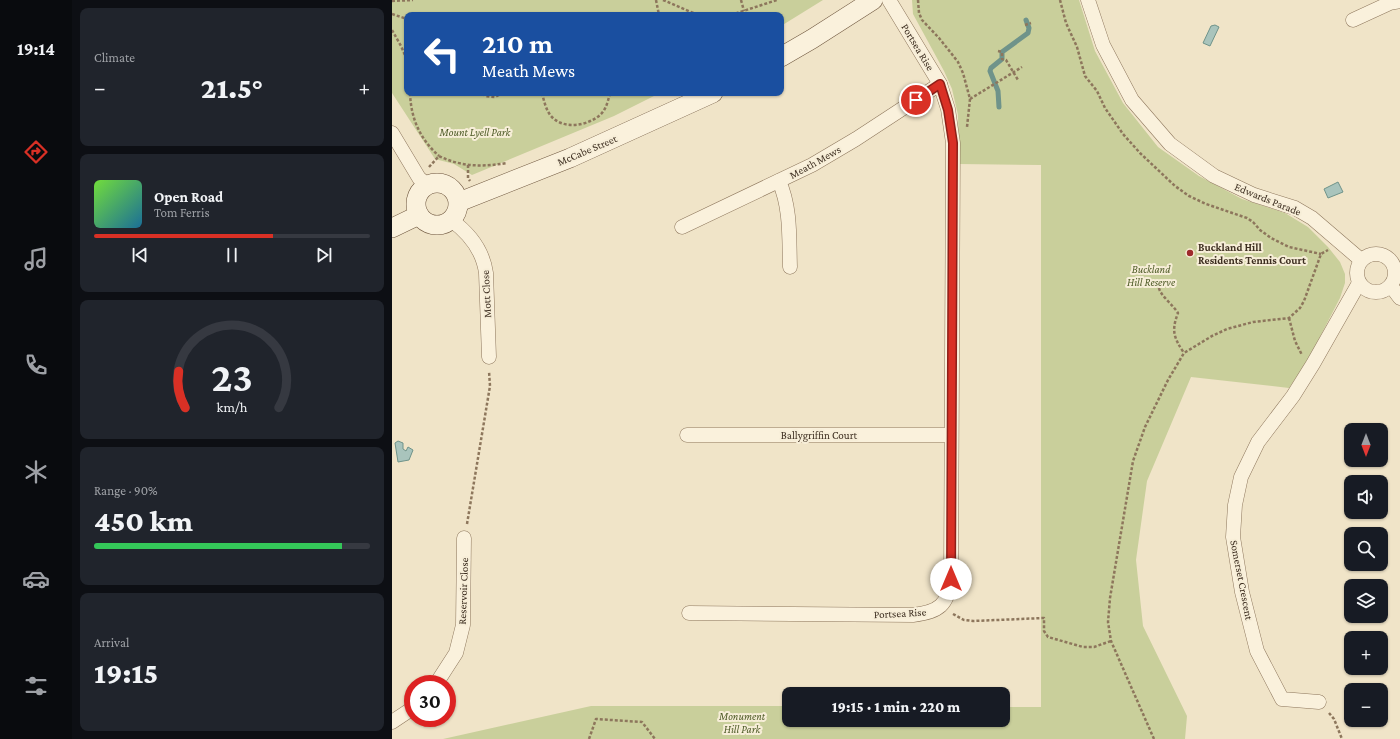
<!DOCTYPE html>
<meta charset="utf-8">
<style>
body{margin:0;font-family:"Crimson Pro",serif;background:#20242c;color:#f1f3f6;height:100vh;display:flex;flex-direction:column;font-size:15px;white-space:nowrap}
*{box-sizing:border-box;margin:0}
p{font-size:13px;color:#9ea1a6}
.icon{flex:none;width:22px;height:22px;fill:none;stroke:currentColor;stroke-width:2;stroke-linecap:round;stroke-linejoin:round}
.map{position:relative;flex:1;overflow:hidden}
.drawer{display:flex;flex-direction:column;gap:8px;padding:8px;background:#0d0f14;width:320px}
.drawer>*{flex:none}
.banner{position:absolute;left:12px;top:12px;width:380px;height:84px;border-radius:8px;box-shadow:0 1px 3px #0004;background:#1a4fa0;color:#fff;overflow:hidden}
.needle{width:26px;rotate:180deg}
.tools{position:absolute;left:952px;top:423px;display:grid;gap:8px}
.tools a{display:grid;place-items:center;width:44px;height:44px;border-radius:8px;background:#171b24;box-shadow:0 1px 3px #0004;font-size:20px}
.speed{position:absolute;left:12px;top:675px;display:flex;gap:8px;font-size:20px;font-weight:700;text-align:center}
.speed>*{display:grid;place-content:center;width:52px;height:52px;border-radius:50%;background:#171b24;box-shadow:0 1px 3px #0004;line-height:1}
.speed .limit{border:6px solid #d22;background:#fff;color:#111}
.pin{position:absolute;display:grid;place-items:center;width:34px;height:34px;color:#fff;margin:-17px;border:2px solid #fff;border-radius:50%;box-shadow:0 1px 4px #0007}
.me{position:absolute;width:44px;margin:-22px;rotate:0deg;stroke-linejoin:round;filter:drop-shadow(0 0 3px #0008)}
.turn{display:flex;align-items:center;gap:14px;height:84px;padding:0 12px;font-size:18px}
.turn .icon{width:52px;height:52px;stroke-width:2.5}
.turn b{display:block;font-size:28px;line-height:34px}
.big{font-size:30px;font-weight:800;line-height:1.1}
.drawer .card{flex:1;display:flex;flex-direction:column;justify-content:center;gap:6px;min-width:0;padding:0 14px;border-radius:8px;background:#20242c}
.drawer .dial{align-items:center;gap:0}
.dial svg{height:104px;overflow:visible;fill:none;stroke:#363941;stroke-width:7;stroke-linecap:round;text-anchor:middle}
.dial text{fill:#f1f3f6;stroke:none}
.song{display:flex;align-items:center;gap:12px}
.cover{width:48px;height:48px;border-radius:6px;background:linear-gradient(135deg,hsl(100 70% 55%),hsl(200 70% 35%))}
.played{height:4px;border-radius:2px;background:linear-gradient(90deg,#d93025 65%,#363941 65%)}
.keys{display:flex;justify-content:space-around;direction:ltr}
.heat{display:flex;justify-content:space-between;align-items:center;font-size:22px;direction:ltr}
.charge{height:6px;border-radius:3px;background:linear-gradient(90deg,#34c759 90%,#363941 0)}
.trip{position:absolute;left:390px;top:687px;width:228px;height:40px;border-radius:8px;background:#171b24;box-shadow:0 1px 3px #0004;font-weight:800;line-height:40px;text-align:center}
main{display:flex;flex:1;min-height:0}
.menu{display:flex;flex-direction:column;width:72px;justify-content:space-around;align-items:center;background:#090b0e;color:#9ea1a6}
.menu .icon{width:28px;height:28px}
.menu .selected{color:#d93025}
.menu b{font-size:18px;color:#f1f3f6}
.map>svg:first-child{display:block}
</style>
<main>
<nav class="menu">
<b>19:14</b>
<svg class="icon selected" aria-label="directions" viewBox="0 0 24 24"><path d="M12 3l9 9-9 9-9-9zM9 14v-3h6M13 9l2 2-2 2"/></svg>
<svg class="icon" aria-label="music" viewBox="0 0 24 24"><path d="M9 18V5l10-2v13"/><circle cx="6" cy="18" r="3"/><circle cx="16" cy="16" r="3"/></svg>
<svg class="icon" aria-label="phone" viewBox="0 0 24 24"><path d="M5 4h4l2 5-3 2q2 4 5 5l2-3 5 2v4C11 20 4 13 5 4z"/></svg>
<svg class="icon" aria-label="climate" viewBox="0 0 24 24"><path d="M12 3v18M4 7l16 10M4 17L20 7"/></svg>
<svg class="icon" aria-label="car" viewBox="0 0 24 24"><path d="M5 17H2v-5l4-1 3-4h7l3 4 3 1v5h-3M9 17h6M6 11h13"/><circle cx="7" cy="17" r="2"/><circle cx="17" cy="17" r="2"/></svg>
<svg class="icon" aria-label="filters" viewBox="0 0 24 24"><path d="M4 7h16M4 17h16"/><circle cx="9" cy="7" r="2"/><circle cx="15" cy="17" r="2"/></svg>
</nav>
<section class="drawer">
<div class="card"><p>Climate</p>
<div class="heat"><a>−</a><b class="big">21.5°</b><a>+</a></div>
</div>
<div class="card">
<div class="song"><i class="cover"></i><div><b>Open Road</b><p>Tom Ferris</p></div></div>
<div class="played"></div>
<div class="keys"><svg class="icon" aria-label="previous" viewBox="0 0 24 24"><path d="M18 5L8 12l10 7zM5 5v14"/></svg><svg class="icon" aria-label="pause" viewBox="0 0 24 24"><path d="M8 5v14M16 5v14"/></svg><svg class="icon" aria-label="next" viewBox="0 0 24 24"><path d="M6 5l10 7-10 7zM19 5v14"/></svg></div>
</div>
<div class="card dial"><svg viewBox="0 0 100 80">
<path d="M14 69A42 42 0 1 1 86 69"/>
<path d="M14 69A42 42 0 0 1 9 41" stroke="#d93025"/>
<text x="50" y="56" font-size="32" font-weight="700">23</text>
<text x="50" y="72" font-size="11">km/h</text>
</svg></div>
<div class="card"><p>Range · 90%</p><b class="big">450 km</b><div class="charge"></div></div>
<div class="card"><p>Arrival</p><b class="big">19:15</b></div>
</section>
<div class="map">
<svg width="1008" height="739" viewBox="0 0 1008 739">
<rect width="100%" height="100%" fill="#f0e4c8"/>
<g fill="#c9cf9b">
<path d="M 0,0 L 431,0 L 389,26 L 389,15 L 15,15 L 15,93 L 268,93 L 222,116 L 80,175 L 62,164 L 43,159 L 0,93 Z"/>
<path d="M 520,0 L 687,0 L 703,51 L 731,103 L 766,147 L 807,176 L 850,199 L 893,213 L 916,227 L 936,247 L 948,262 L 953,274 L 953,283 L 948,298 L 916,360 L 897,388 L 799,377 L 755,481 L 744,560 L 751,626 L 795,716 L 793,739 L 51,739 L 199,706 L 397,706 L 397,720 L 611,720 L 611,707 L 649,707 L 649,165 L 567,164 L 566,115 L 560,89 L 552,71 L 521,14 Z"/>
</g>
<g fill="#a9c4bc" stroke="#6f938a">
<path d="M 823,25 L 827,27 L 818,46 L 811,43 L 819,26 Z"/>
<path d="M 946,182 L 951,192 L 936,198 L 932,189 Z"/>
<path d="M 6,441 L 11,443 L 11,449 L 14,451 L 16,447 L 21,450 L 17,460 L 6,462 L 3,443 Z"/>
</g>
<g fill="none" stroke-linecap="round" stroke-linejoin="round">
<path stroke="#6f938a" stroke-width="5" d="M 607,107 L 606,91 L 598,71 L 599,68 L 610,59 L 610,52 L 636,33 L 637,28 L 634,20"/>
<g stroke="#8d765c" stroke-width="15">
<g id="street">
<path d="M 696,0 L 711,45 L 740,100 L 778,144 L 822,176 L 862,195 L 903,208 L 920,218 L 969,260"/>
<path d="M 961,20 L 998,3 L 1008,1"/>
<path d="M 0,133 L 27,178 L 35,185"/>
<path d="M 387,181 C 399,208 397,238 398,267"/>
<path d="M 59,220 C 77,233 91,251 94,273 L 97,357"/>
<path d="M 290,227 L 420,165 L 464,139 L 548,84"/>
<circle cx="984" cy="273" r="19"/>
<path d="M 999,286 L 1008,298"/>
<path d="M 295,435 L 559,435"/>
<path d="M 297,613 L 521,615 C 547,612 556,605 559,579 L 561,143 L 556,109 L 548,84 L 497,0"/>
<path d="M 44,684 L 64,653 L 71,625 L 72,538"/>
<path d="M 927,702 L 890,699 L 865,651 L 850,592 L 841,537 L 843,505 L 849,477 L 866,442 L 901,396 L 921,364 L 967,283"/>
<path d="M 0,722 L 21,708"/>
</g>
</g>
<g stroke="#6f573f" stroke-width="20">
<g id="secondary">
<path d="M 389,57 L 420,39 L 481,0"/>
<circle cx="45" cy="204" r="21"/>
<path d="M 67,202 L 178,158 L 321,93"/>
<path d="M 0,228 L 27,215"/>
</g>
</g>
<g stroke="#8d765c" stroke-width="2.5" stroke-dasharray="3 2" stroke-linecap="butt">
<path d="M 264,0 L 267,15"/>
<path d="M 271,0 L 306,15"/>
<path d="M 349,0 L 352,11"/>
<path d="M 526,0 L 527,13 L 530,20 L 547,38 L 559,53 L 566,62 L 571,73 L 578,99 L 575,127"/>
<path d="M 668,0 L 674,23 L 685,47 L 693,76 L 705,91 L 713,108 L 731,134 L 748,153 L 783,186 L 797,196 L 814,204 L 855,218 L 861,222 L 868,230 L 879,238 L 897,247 L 929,254"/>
<path d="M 0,1 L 21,0"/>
<path d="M 0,14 L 15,19"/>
<path d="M 339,15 L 385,0"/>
<path d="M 633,25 L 639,23"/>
<path d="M 0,30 L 9,46 L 15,60"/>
<path d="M 606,51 L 610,52 L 610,59 L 614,60 L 626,80"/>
<path d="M 18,93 C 19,119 28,139 47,156"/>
<path d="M 91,93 L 93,96 L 103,97 L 110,93"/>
<path d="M 150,93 C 152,101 154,110 159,116 C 171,130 195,126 208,115 C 214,110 216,101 218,93"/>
<path d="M 578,99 L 630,67"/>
<path d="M 76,165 L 76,178 L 78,181"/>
<path d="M 37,167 L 47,156 C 69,167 91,167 115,163"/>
<path d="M 767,288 C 768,295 782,306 786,313 C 779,331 782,338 792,353"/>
<path d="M 897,318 L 903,341 L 910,355"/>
<path d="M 75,524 L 98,386 L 97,371"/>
<path d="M 561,614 L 572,620 L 581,621 L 652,618 L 652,631 L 656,637 L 691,647 L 702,647 L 719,641"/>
<path d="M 937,713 L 942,719 L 950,739"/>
<path d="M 197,739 L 204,719 L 250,722 L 263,739"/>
<path d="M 762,739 L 719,641 L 716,622 L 718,598 L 741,461 L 753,427 L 776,380 L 792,353 L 820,336 L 835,329 L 861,322 L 897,318 L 908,308 L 912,301 L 929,254 L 936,250"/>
</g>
<use href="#street" stroke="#faf1dc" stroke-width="14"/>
<use href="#secondary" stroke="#faf1dc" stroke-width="19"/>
</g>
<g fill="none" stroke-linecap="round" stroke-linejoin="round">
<g stroke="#8d1f18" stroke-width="10">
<path id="route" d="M 524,100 L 548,84 L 556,110 L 561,143 L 559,579"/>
</g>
<use href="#route" stroke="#d93025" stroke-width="7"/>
</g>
<circle fill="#9e2a2b" stroke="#f7eed8" stroke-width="1.5" cx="798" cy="253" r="4"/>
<g text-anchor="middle" stroke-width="4" stroke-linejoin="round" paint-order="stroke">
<g font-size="11" fill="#3d2e20" stroke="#f7eed8">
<text transform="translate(526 47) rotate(59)" y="4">Portsea Rise</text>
<text transform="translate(195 150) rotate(-23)" y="4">McCabe Street</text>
<text transform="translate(423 162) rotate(-29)" y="4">Meath Mews</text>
<text transform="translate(876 199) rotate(22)" y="4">Edwards Parade</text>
<text transform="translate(94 294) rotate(-93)" y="4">Mott Close</text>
<text x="427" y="439">Ballygriffin Court</text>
<text transform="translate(850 580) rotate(79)" y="4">Somerset Crescent</text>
<text transform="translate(71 591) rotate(-88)" y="4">Reservoir Close</text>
<text transform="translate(508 613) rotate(-3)" y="4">Portsea Rise</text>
</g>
<g font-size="11" font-style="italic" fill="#4d5a26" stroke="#f7eed8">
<text x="83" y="136">Mount Lyell Park</text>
<text x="759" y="273">Buckland<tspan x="759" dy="13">Hill Reserve</tspan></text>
<text x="350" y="720">Monument<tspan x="350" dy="13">Hill Park</tspan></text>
</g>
<g font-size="11" font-weight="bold" fill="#3d2e20" stroke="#f7eed8" text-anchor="start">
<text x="806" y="251">Buckland Hill<tspan x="806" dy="13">Residents Tennis Court</tspan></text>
</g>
</g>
</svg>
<div class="tools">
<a><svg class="needle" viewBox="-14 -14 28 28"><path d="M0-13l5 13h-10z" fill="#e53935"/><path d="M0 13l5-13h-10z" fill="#9ea1a6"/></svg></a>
<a><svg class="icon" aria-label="sound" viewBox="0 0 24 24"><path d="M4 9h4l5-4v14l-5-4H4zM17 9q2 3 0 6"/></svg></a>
<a><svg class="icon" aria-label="search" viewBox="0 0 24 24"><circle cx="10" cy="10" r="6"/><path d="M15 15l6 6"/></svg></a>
<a><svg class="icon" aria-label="layers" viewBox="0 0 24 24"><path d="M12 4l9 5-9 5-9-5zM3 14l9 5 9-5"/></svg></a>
<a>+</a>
<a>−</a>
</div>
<div class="speed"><div class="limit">30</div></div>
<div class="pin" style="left:524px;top:100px;background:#d93025"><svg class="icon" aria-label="arrive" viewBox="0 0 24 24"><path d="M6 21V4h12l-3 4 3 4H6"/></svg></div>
<svg class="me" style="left:559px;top:579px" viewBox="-20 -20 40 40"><circle r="19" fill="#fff"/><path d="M0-13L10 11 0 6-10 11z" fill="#d93025"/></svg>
<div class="trip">19:15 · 1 min · 220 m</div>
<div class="banner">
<div class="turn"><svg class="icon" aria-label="left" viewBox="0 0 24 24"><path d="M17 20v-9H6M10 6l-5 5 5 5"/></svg><div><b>210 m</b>Meath Mews</div></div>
</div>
</div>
</main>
